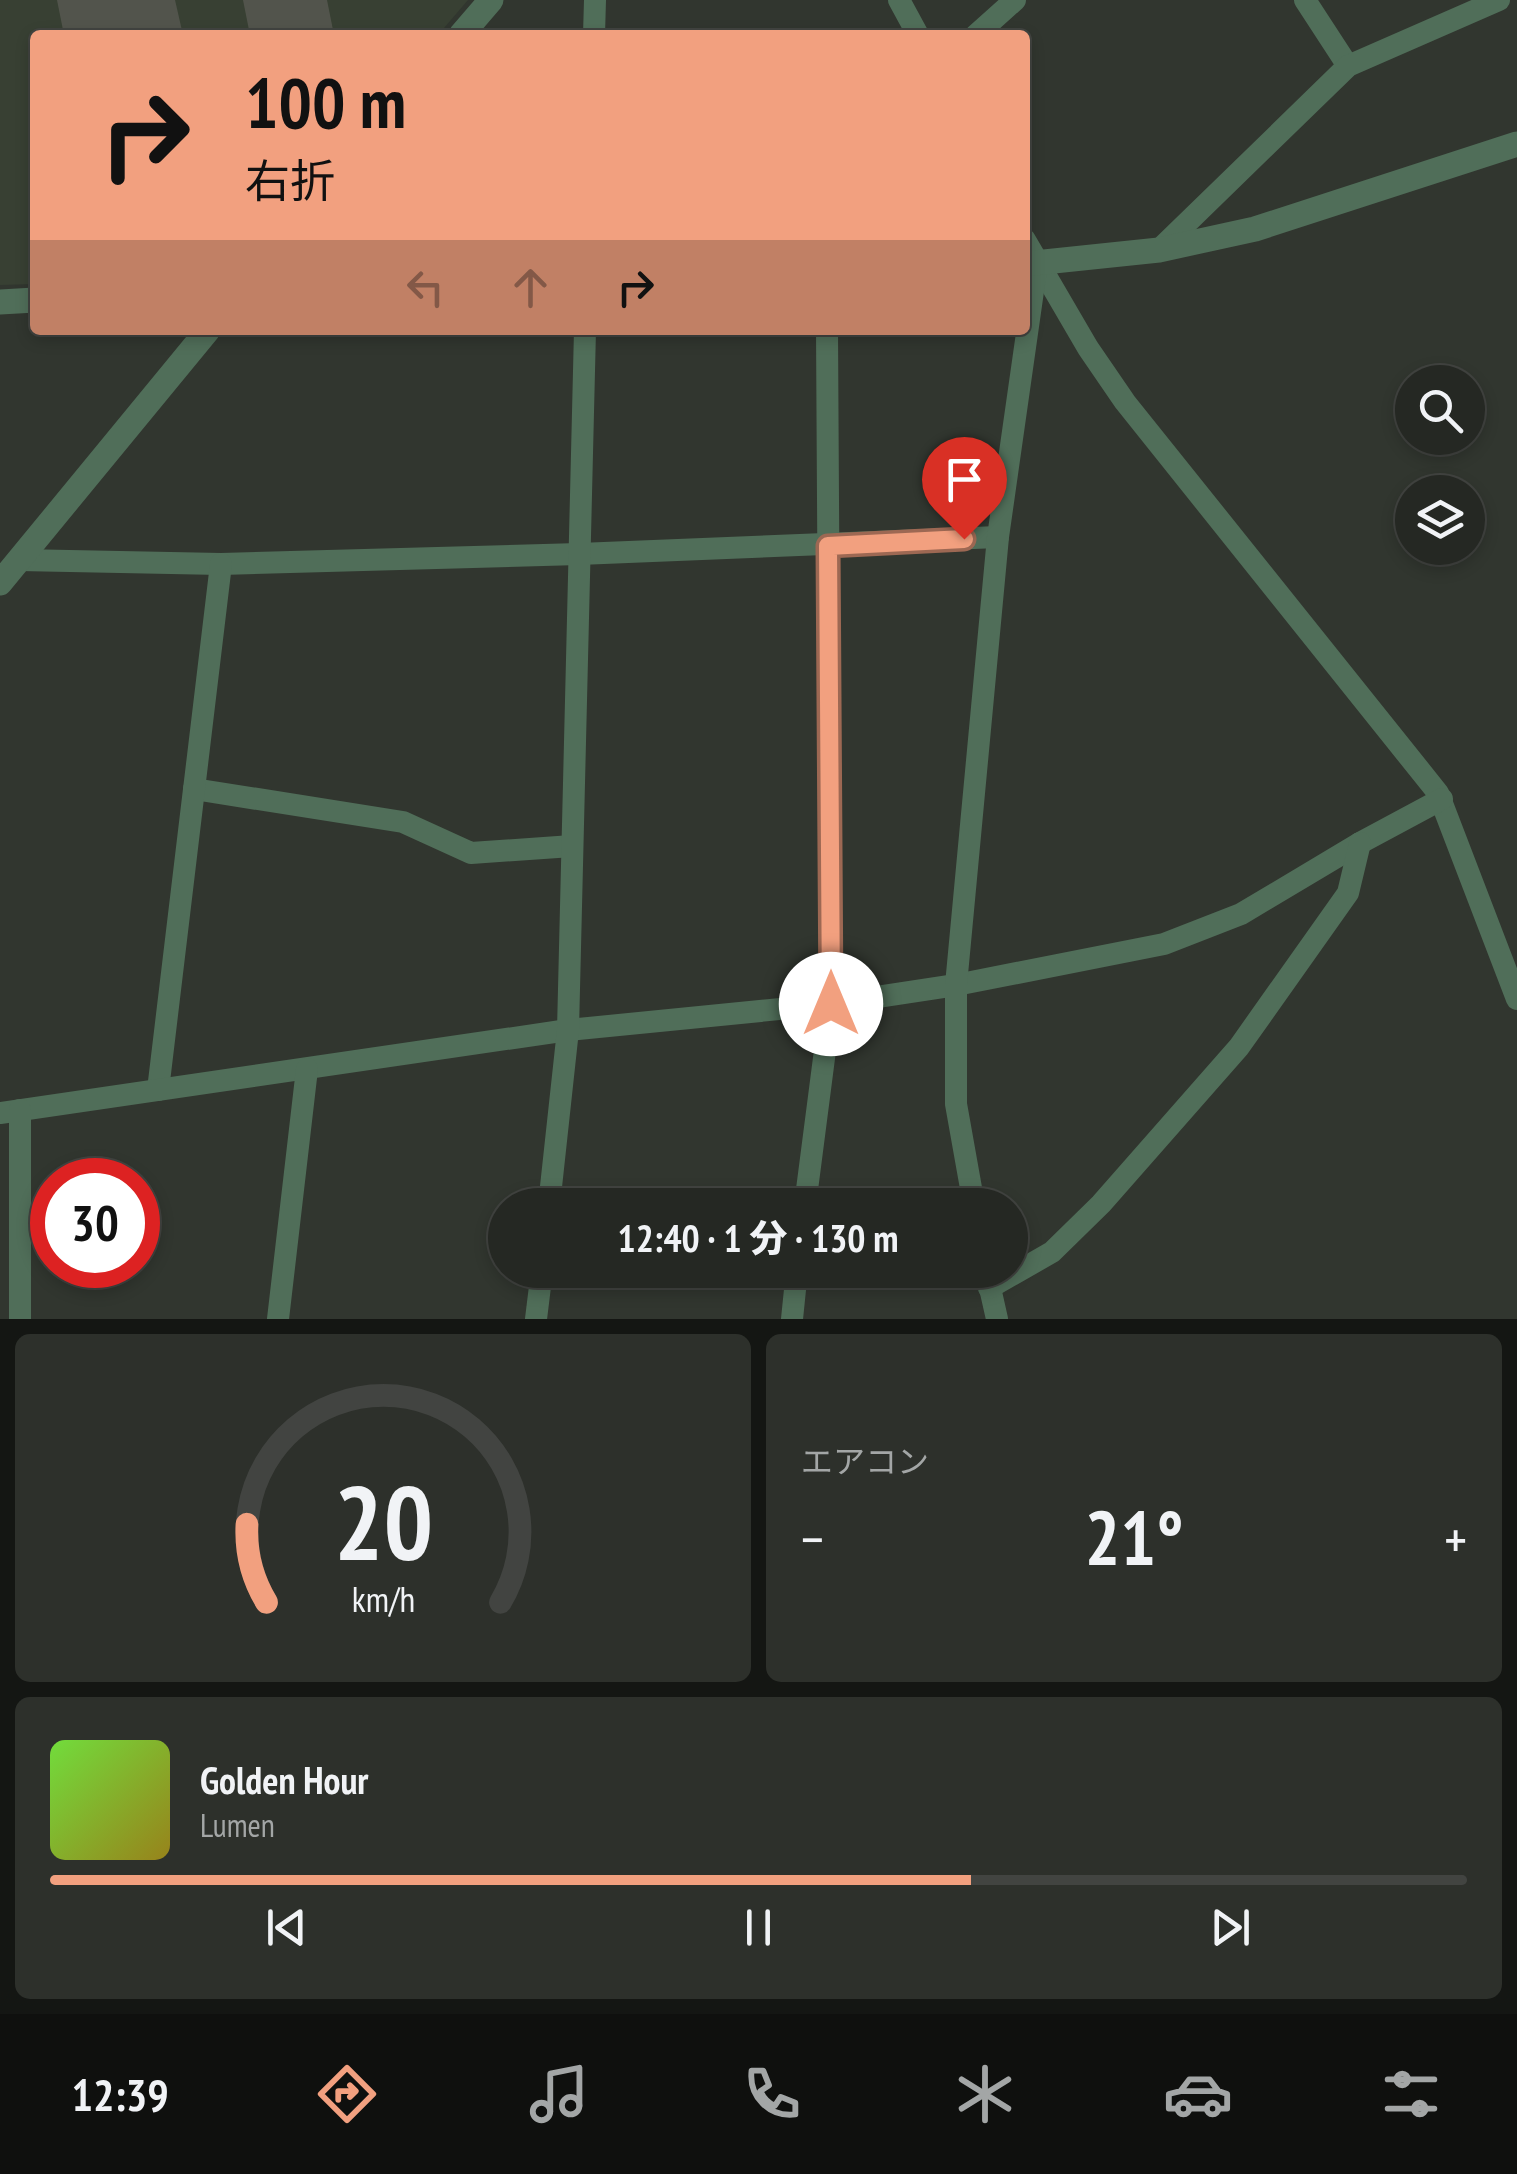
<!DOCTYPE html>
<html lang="ja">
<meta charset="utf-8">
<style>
body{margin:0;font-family:"PT Sans Narrow","Noto Sans JP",sans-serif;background:#2d302b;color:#f1f3f6;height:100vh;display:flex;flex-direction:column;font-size:38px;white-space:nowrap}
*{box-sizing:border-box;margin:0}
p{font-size:32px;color:#a3a6a6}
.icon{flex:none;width:55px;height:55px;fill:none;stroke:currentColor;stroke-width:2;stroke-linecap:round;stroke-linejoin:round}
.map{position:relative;height:1319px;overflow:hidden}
.details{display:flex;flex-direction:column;gap:15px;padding:15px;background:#141613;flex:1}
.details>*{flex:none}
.hud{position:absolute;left:30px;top:30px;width:1000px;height:305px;border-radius:10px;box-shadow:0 5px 15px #0003,0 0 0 2px #424441;background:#f2a07f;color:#111;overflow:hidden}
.controls{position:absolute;left:1395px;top:365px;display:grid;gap:20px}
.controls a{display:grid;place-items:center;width:90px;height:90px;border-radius:50%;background:#252823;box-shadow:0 5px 15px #0003,0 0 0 2px #424441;font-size:50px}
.speed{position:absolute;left:30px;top:1158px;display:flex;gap:20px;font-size:50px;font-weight:700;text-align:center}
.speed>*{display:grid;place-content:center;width:130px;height:130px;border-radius:50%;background:#252823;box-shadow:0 5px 15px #0003,0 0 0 2px #424441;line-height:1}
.speed .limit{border:15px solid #d22;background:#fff;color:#111}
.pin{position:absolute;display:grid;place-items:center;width:85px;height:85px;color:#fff;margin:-102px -42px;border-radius:50% 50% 50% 0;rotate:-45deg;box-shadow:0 0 10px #0007}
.pin .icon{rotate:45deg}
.me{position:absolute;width:110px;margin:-55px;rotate:0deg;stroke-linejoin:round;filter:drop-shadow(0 0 8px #0008)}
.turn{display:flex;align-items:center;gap:35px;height:210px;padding:0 50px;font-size:45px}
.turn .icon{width:130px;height:130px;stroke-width:2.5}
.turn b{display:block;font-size:70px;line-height:85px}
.lanes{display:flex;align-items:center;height:95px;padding:0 50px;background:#0003;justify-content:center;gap:50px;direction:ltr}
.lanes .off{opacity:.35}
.big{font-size:75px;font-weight:800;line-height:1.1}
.details .card{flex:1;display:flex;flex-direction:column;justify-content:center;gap:15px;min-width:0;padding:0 35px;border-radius:15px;background:#2d302b}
.details .dial{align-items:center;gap:0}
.dial svg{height:260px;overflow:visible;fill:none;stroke:#424441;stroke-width:7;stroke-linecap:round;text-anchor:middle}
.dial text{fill:#f1f3f6;stroke:none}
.song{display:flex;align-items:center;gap:30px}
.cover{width:120px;height:120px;border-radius:15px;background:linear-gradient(135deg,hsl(100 70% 55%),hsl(50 70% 35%))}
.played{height:10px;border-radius:5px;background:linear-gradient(90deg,#f2a07f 65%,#424441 65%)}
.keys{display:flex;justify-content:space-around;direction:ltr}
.heat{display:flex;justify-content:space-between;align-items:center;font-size:55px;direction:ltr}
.details .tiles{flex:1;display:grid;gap:15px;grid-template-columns:1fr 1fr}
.card:last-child{grid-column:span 2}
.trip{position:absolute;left:488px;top:1188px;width:540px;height:100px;border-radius:50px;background:#252823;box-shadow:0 5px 15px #0003,0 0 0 2px #424441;font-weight:800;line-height:100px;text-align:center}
.tabs{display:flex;height:160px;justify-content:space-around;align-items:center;background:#0f100e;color:#a3a6a6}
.tabs .icon{width:70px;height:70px}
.tabs .on{color:#f2a07f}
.tabs b{font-size:45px;color:#f1f3f6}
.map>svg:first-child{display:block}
</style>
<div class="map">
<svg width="1517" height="1319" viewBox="0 0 1517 1319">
<rect width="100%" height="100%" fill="#31362f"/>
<path fill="#384033" d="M 0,0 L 468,0 L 438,35 L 35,35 L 35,284 L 0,285 Z"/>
<g fill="#52544c">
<path d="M 57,0 L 175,0 L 183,35 L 64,35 Z"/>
<path d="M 243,0 L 327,0 L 334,35 L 250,35 Z"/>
</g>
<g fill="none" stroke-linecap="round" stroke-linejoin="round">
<g stroke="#506e59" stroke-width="22">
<path d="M 899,0 L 918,35"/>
<path d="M 1305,0 L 1348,66"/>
<path d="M 594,35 L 595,0"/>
<path d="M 976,35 L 1015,0"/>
<path d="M 1025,240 L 1088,348 L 1125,402 L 1438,793 L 1517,999"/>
<path d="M 1159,250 L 1348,66 L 1499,0"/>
<path d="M 19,560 L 221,564 L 579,554 L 998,537"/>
<path d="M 194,789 L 403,822 L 471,853 L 572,846"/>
<path d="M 158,1090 L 221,564"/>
<path d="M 0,1113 L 568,1030 L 831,1004 L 956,985 L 1164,944 L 1241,914 L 1360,843 L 1442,799"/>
<path d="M 549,1205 L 568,1030 L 585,330"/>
<path d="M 805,1205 L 831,1004 L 827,330"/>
<path d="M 974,1205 L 956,1104 L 956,985 L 998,537 L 1037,263"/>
<path d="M 986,1270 L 997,1319"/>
<path d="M 989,1288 L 1052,1252 L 1101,1204 L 1239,1047 L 1348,893 L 1360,843"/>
<path d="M 20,1319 L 20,1110"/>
<path d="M 278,1319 L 307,1069"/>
<path d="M 536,1319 L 542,1270"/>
<path d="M 792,1319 L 797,1270"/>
</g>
<g stroke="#506e59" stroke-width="25">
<path d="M 461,35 L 491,0"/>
<path d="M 1025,264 L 1159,250 L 1255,229 L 1517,144"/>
<path d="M 0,302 L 35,300"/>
<path d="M 0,583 L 208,330"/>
</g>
</g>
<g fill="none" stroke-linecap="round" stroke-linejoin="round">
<g stroke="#9d6853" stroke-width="25">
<path id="route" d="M 831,1004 L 828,546 L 964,539"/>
</g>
<use href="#route" stroke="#f2a07f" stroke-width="18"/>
</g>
</svg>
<div class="controls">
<a><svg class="icon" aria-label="search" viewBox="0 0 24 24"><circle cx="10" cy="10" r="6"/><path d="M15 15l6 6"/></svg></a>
<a><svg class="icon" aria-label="layers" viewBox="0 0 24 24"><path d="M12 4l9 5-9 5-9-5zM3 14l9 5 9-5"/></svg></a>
</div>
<div class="speed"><div class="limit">30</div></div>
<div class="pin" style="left:964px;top:539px;background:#d93025"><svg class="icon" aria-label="arrive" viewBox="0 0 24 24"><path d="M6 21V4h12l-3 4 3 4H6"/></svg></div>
<svg class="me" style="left:831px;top:1004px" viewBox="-20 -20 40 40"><circle r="19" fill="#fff"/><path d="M0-13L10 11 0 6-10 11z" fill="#f2a07f"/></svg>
<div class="trip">12:40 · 1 分 · 130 m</div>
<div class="hud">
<div class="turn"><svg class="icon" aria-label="right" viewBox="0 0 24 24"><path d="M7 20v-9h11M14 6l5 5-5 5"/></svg><div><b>100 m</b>右折</div></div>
<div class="lanes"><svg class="icon off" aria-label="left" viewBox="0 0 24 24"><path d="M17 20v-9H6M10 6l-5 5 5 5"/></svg><svg class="icon off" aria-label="ahead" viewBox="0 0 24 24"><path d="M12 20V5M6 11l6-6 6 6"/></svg><svg class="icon" aria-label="right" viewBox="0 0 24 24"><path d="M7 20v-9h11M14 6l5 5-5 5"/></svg></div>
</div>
</div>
<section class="details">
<div class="tiles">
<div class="card dial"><svg viewBox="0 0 100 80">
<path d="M14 69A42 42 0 1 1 86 69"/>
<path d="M14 69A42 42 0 0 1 8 45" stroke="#f2a07f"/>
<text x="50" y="56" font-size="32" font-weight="700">20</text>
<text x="50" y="72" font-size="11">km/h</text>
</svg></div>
<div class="card"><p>エアコン</p>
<div class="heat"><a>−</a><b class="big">21°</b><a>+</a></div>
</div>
<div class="card">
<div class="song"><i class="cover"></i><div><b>Golden Hour</b><p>Lumen</p></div></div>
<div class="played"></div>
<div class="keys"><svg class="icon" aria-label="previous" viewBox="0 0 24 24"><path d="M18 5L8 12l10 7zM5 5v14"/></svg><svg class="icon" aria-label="pause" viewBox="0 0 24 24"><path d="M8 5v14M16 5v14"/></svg><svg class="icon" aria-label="next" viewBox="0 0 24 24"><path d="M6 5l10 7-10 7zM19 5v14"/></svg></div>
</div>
</div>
</section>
<nav class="tabs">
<b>12:39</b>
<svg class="icon on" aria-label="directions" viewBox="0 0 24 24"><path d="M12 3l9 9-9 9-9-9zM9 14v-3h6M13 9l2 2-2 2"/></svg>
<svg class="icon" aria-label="music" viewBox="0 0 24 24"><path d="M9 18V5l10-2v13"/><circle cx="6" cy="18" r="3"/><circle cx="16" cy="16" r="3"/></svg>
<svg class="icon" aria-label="phone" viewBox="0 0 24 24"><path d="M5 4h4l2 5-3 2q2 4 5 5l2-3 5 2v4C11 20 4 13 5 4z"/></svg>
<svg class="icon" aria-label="climate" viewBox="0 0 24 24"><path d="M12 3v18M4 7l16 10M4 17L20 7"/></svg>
<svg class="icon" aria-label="car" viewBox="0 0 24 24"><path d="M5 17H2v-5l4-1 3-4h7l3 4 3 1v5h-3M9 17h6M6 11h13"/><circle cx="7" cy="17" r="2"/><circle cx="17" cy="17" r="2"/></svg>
<svg class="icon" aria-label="filters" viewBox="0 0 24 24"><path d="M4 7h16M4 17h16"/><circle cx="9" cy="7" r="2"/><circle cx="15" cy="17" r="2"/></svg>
</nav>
